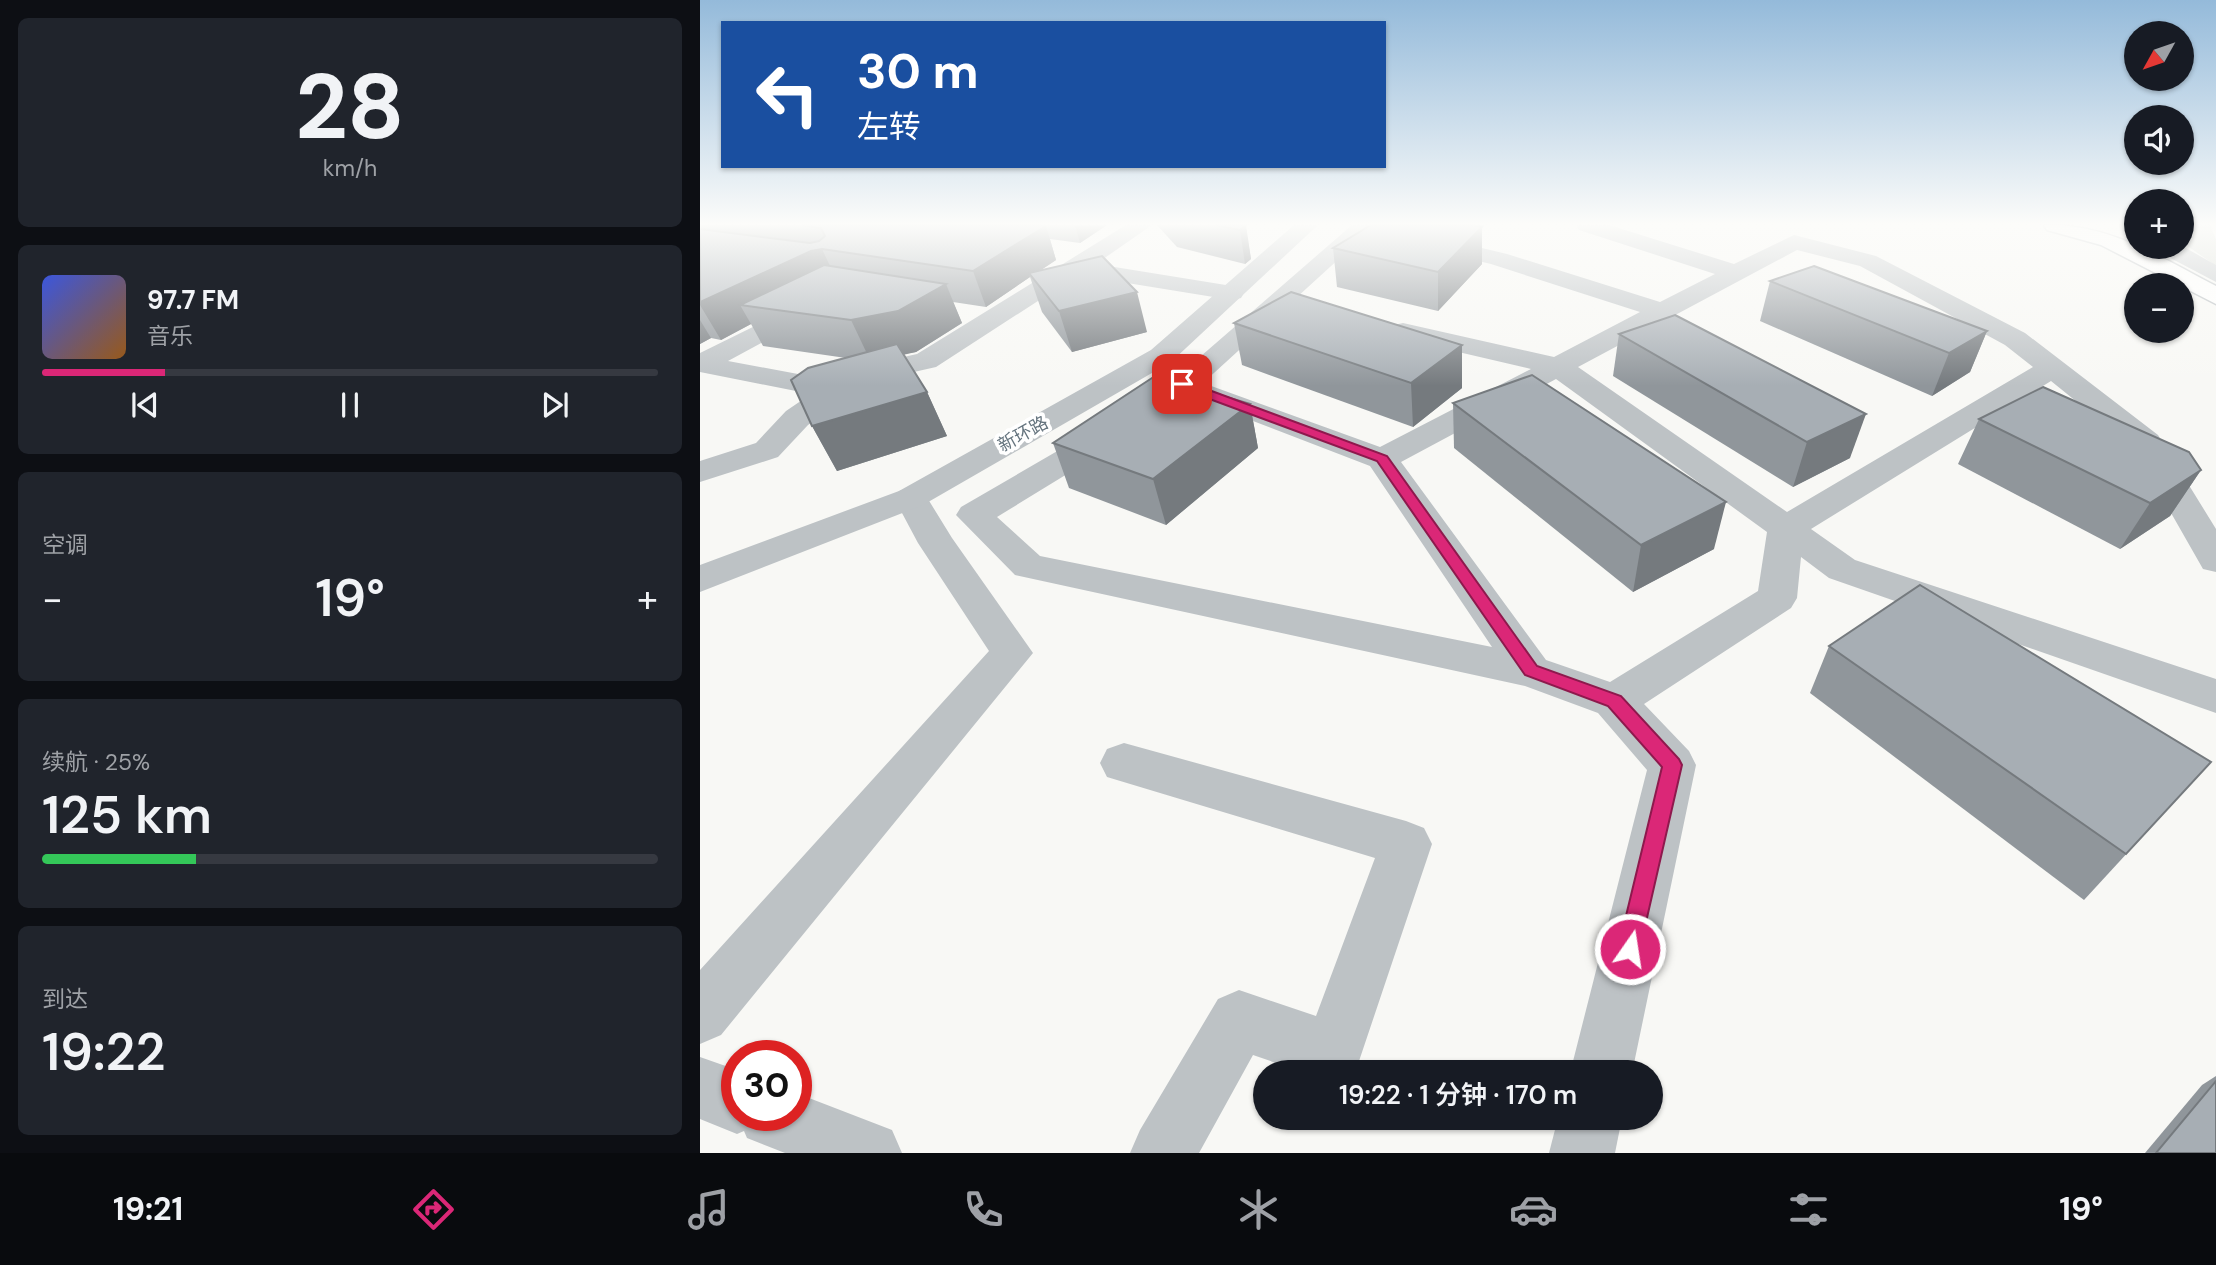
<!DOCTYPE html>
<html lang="zh">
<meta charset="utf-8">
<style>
body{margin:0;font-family:"DM Sans","Noto Sans SC",sans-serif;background:#20242c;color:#f1f3f6;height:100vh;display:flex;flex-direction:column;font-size:26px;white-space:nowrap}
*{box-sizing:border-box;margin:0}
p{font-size:23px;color:#9ea1a6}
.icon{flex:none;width:38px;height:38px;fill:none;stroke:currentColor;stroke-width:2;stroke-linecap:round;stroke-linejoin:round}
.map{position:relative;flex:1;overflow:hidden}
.sheet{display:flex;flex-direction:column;gap:18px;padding:18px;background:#0d0f14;width:700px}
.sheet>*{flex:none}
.top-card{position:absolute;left:21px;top:21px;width:665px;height:147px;border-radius:0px;box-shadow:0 2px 5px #0004;background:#1a4fa0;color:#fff;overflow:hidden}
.needle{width:46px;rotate:230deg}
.tools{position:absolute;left:1424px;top:21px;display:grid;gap:14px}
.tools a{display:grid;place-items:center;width:70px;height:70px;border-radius:50%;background:#171b24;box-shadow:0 2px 5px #0004;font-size:35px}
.speed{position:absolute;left:21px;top:1040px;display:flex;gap:14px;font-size:35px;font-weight:700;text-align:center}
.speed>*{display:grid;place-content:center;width:91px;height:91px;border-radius:50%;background:#171b24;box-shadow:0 2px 5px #0004;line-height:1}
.speed .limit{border:10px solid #d22;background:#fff;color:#111}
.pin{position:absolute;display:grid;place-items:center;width:60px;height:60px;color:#fff;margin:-30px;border-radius:14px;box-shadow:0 4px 10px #0006}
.me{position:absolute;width:77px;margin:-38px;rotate:13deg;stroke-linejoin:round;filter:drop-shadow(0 0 5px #0008)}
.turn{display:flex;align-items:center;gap:24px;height:147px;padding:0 21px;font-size:32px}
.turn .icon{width:91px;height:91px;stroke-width:2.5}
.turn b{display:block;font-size:49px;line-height:60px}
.big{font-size:52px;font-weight:600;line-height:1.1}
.sheet .widget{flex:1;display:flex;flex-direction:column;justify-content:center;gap:10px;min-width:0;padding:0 24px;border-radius:10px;background:#20242c}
.sheet .dial{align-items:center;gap:0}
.dial b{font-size:91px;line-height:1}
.song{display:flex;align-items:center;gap:21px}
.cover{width:84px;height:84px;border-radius:10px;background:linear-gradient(135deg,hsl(230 70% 55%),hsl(30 70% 35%))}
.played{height:7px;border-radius:4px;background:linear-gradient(90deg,#db2777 20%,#363941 20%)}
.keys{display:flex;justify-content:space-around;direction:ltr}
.heat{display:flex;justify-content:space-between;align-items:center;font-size:38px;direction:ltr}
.charge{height:10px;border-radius:5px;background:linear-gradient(90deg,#34c759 25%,#363941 0)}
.trip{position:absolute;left:553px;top:1060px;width:410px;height:70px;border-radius:35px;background:#171b24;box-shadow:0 2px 5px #0004;font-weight:600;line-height:70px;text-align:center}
.tab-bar{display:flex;height:112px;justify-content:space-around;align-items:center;background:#090b0e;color:#9ea1a6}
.tab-bar .icon{width:49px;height:49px}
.tab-bar .on{color:#db2777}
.tab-bar b{font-size:32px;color:#f1f3f6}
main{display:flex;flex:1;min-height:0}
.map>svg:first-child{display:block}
</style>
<main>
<section class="sheet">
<div class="widget dial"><b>28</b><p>km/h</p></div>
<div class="widget">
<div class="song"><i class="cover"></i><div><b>97.7 FM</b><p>音乐</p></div></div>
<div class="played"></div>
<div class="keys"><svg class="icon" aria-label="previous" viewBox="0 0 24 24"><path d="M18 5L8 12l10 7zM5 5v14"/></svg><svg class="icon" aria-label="pause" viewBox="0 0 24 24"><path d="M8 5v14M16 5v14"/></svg><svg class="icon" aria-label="next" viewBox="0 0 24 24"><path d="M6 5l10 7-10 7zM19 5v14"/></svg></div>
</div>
<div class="widget"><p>空调</p>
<div class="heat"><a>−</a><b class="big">19°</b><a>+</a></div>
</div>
<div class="widget"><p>续航 · 25%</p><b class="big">125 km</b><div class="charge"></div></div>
<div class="widget"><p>到达</p><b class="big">19:22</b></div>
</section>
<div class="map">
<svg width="1516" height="1153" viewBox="0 0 1516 1153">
<rect width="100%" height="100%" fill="#f8f8f5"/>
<path fill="#d8dcd5" d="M 1482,225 L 1513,225 L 1511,228 L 1516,239 L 1516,266 L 1482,242 Z"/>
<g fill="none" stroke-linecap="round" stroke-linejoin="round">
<g stroke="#b2b8bc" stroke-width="3">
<path id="secondary" d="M 1344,225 C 1409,223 1460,257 1516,286 L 1516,304 L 1401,245 L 1347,230 Z"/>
</g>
<g fill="#bdc2c5" fill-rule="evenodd">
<path d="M 426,225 L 452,225 L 396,264 L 532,286 L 541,288 L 544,293 L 541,298 L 532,300 L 378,275 L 236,367 L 165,383 L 108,425 L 78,457 L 0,482 L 0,461 L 56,443 L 86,411 L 111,394 L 0,372 L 0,353 L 104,302 L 113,305 L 117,310 L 113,315 L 28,361 L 130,380 L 145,370 L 217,354 Z"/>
<path d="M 652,225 L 676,225 L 503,383 L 680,447 L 831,369 L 694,337 L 690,331 L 694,325 L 703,323 L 854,357 L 940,312 L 791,264 L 724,248 L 721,243 L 724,238 L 732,236 L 807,254 L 960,302 L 1015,274 L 879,230 L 876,225 L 909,225 L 1034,264 L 1094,235 L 1176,256 L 1325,333 L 1458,435 L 1516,529 L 1516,572 L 1503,569 L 1434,448 L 1351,381 L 1111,529 L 1155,560 L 1516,679 L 1516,713 L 1129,578 L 1101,557 L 1097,598 L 1091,608 L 944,704 L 989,751 L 996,765 L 932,1073 L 870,1073 L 947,770 L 898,713 L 825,686 L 315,575 L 256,515 L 261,507 L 366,446 L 486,369 ZM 1097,250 L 1160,266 L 1305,345 L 1333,367 L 1087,512 L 878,367 ZM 856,379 L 1067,532 L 1058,591 L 910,682 L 846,660 L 701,462 ZM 489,392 L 493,398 L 670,466 L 792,647 L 340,556 L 297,517 L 390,460 Z"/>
<path d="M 211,487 L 223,491 L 252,538 L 333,653 L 21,1035 L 0,1044 L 0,970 L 289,651 L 218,543 L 194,498 L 199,491 Z"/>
<path d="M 424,743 L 706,821 L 724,828 L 732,844 L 655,1073 L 605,1073 L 553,1055 L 499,1153 L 430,1153 L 440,1130 L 518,999 L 539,990 L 616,1016 L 675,858 L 407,777 L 400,763 L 407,749 Z"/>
<path d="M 0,1057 L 37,1070 L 37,1115 L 96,1115 L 96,1093 L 192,1130 L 202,1153 L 85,1153 L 47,1138 L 44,1131 L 37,1134 L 0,1119 Z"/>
<path d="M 858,1118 L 922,1118 L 915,1153 L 849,1153 Z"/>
</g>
<g fill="#bdc2c5" fill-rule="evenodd">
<path d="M 594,225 L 618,225 L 471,362 L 223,505 L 0,592 L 0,565 L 199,491 L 451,350 Z"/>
<path d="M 1482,246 L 1516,265 L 1516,282 L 1459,252 L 1456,247 Z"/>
</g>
<use href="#secondary" fill="#fff" fill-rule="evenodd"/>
</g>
<g fill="#90969b">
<path d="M 0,225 L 407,225 L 380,243 L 350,239 L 356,260 L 341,270 L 447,332 L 372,352 L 342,312 L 330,277 L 286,307 L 253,302 L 262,323 L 216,352 L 203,354 L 227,392 L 247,436 L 137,471 L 112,426 L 146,358 L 63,346 L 51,324 L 21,340 L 11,338 L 0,344 Z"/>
<path d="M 457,225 L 545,225 L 551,259 L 545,264 L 477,247 Z"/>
<path d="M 671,225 L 784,225 L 782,228 L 782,264 L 738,311 L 637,287 L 633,248 Z"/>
<path d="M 1070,281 L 1287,331 L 1270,372 L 1232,396 L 1060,321 Z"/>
<path d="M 534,323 L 762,345 L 762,388 L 713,427 L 542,365 Z"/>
<path d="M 919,334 L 1150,458 L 1093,487 L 913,376 Z"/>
<path d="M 753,403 L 1014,549 L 933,592 L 754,448 Z"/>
<path d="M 550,404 L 558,448 L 466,525 L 369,488 L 353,443 Z"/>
<path d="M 1279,419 L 1501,470 L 1470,516 L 1420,549 L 1258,464 Z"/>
<path d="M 1129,646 L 1511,762 L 1384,900 L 1110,693 Z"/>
<path d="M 1516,1076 L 1516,1153 L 1445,1153 L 1502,1085 Z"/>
</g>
<g fill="#757a7e">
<path d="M 375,225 L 407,225 L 380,243 Z"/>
<path d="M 546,225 L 551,259 L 545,264 L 540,230 Z"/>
<path d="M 776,225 L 784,225 L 782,228 L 782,264 L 738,311 L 738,272 L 776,234 Z"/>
<path d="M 346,226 L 356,260 L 332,276 L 329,273 L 330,277 L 286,307 L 273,271 Z"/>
<path d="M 122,249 L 138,283 L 40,305 L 51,324 L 21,340 L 0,305 L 0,302 L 111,251 Z"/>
<path d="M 246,284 L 262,323 L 216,352 L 171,362 L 151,320 Z"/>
<path d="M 437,292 L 447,332 L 372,352 L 359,311 Z"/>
<path d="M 0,320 L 11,338 L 0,344 Z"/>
<path d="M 1287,331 L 1270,372 L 1232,396 L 1249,353 Z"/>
<path d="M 762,345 L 762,388 L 713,427 L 711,383 Z"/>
<path d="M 227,392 L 247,436 L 137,471 L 112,426 Z"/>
<path d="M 550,404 L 558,448 L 466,525 L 453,479 Z"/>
<path d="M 1166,414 L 1150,458 L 1093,487 L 1107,442 Z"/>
<path d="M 1501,470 L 1470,516 L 1420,549 L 1450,503 Z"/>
<path d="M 1026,502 L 1014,549 L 933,592 L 941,545 Z"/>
</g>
<g fill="#a7aeb4" stroke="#757a7e" stroke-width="2">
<path d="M 101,225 L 336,225 L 346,226 L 273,271 L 122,249 L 111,251 L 0,302 L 0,229 L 110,243 L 119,241 L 125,236 L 121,228 Z"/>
<path d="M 516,225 L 546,225 L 540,230 Z"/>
<path d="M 671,225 L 771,225 L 782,227 L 738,272 L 633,248 Z"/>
<path d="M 402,256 L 437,292 L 359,311 L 329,273 Z"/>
<path d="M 124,265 L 246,284 L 198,311 L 151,320 L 40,305 Z"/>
<path d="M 1114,266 L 1287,331 L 1249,353 L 1070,281 Z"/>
<path d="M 591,292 L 762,345 L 711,383 L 534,323 Z"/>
<path d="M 975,315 L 1166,414 L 1107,442 L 919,334 Z"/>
<path d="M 197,344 L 227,392 L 112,426 L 91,380 L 108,368 Z"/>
<path d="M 832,375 L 1026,502 L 941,545 L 753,403 Z"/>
<path d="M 455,376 L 550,404 L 453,479 L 353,443 Z"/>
<path d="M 1343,387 L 1489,452 L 1501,470 L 1450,503 L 1279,419 Z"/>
<path d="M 1220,585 L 1511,762 L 1426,854 L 1129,646 Z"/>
<path d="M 1516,1081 L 1516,1153 L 1456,1153 Z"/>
</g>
<linearGradient id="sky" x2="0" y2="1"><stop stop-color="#94bada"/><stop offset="0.58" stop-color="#fcfcfa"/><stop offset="1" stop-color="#fcfcfa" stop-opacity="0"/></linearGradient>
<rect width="1516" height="386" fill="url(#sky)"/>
<path fill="#db2777" stroke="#8e194d" stroke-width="2" d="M 482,380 L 687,456 L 837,666 L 921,696 L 979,759 L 982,765 L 938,957 L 930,960 L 921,957 L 918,949 L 962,767 L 908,706 L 825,675 L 677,461 L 477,387 L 476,384 Z"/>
<g text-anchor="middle" stroke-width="7" stroke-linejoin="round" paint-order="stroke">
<g font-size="18" fill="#65747e" stroke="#fff">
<text transform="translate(323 434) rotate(-29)" y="6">新环路</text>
</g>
</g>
</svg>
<div class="tools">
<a><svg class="needle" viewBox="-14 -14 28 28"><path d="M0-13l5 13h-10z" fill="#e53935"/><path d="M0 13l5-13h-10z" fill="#9ea1a6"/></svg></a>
<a><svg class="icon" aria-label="sound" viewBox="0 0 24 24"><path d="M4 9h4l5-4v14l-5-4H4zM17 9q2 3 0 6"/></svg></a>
<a>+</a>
<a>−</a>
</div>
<div class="speed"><div class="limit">30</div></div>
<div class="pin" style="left:482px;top:384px;background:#d93025"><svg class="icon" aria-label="arrive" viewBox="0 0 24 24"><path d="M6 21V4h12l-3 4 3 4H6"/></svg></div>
<svg class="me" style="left:930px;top:949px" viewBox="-20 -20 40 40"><circle r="17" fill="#db2777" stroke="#fff" stroke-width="3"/><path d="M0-11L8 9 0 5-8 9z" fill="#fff"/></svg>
<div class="trip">19:22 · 1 分钟 · 170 m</div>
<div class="top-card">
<div class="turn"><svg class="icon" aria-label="left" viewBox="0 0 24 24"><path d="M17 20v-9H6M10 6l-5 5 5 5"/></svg><div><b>30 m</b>左转</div></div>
</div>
</div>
</main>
<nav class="tab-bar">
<b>19:21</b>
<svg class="icon on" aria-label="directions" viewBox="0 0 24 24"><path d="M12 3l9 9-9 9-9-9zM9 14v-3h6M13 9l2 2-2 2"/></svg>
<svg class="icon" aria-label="music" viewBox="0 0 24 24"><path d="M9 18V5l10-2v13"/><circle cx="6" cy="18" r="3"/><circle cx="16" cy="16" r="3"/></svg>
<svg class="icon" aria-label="phone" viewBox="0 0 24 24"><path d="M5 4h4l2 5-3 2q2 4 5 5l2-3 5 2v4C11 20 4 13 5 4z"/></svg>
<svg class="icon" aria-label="climate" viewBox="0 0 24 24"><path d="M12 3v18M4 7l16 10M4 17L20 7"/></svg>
<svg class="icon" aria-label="car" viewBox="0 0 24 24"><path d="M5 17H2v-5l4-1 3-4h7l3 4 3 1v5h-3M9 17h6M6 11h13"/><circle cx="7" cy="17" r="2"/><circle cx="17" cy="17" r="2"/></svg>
<svg class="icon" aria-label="filters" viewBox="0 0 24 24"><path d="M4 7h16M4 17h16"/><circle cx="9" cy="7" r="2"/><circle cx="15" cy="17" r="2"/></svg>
<b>19°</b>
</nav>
